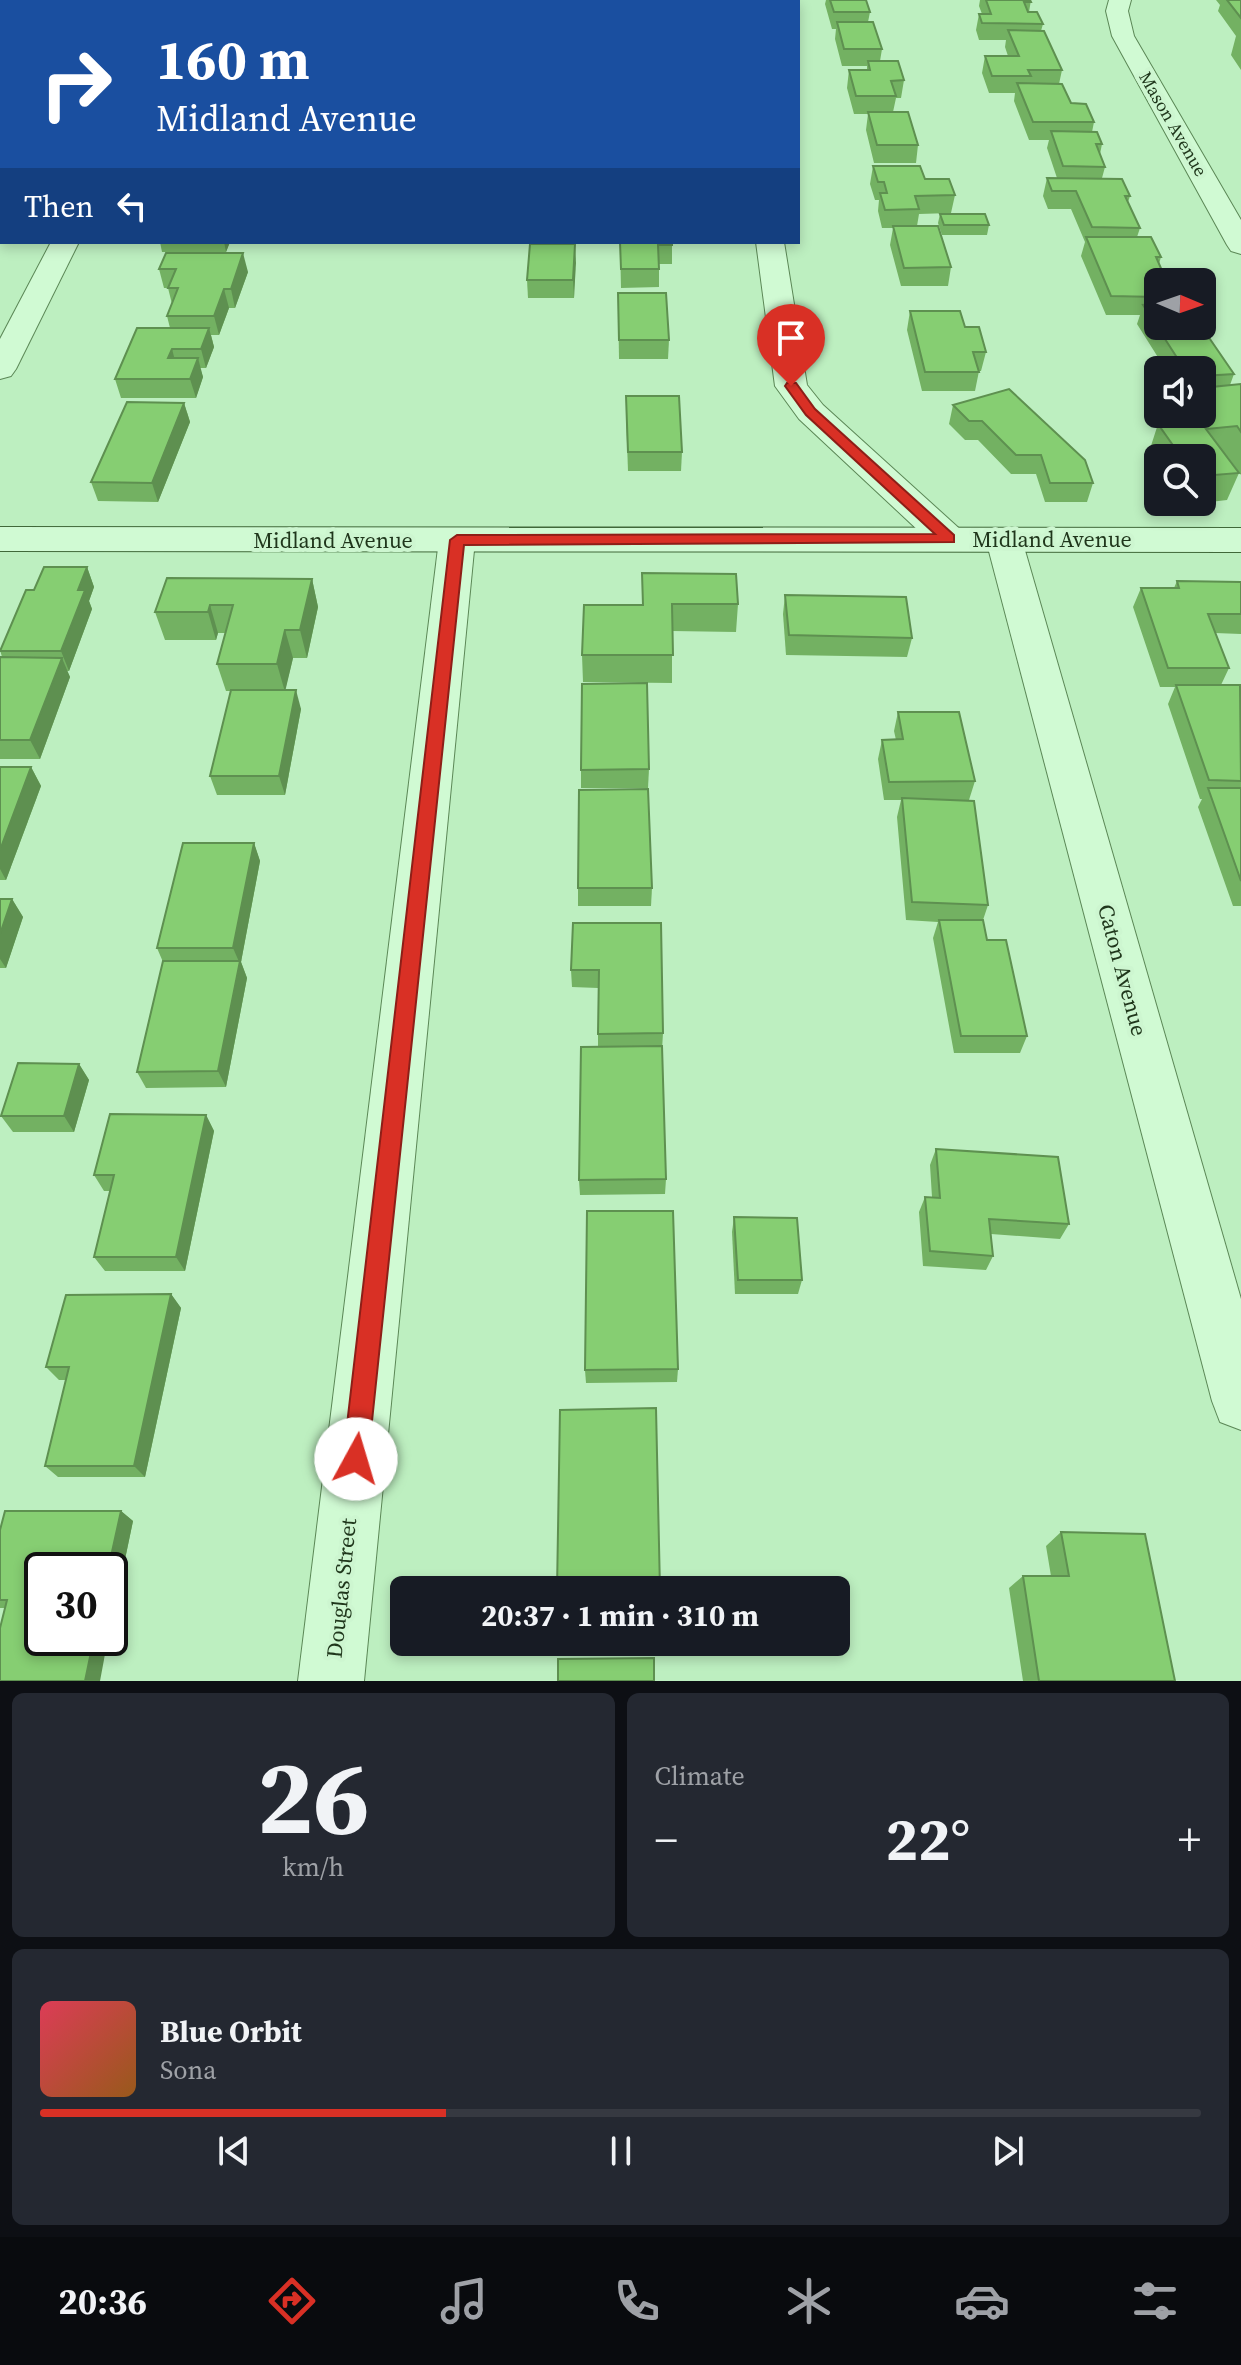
<!DOCTYPE html>
<meta charset="utf-8">
<style>
body{margin:0;font-family:"Source Serif 4",serif;background:#242831;color:#f1f3f6;height:100vh;display:flex;flex-direction:column;font-size:30px;white-space:nowrap}
*{box-sizing:border-box;margin:0}
p{font-size:26px;color:#9ea1a6}
.icon{flex:none;width:44px;height:44px;fill:none;stroke:currentColor;stroke-width:2;stroke-linecap:round;stroke-linejoin:round}
.map{position:relative;height:1681px;overflow:hidden}
.panel{display:flex;flex-direction:column;gap:12px;padding:12px;background:#0d0f14;flex:1}
.panel>*{flex:none}
.guide{position:absolute;left:0px;top:0px;width:800px;height:244px;box-shadow:0 4px 12px #0003;background:#1a4fa0;color:#fff;overflow:hidden}
.needle{width:52px;rotate:92deg}
.controls{position:absolute;left:1144px;top:268px;display:grid;gap:16px}
.controls a{display:grid;place-items:center;width:72px;height:72px;border-radius:12px;background:#171b24;box-shadow:0 4px 12px #0003;font-size:40px}
.speed{position:absolute;left:24px;top:1552px;display:flex;gap:16px;font-size:40px;font-weight:700;text-align:center}
.speed>*{display:grid;place-content:center;width:104px;height:104px;border-radius:50%;background:#171b24;box-shadow:0 4px 12px #0003;line-height:1}
.speed .limit{border:4px solid #111;border-radius:12px;background:#fff;color:#111}
.pin{position:absolute;display:grid;place-items:center;width:68px;height:68px;color:#fff;margin:-82px -34px;border-radius:50% 50% 50% 0;rotate:-45deg;box-shadow:0 0 8px #0007}
.pin .icon{rotate:45deg}
.me{position:absolute;width:88px;margin:-44px;rotate:6deg;stroke-linejoin:round;filter:drop-shadow(0 0 6px #0008)}
.turn{display:flex;align-items:center;gap:28px;height:168px;padding:0 24px;font-size:36px}
.turn .icon{width:104px;height:104px;stroke-width:2.5}
.turn b{display:block;font-size:56px;line-height:68px}
.then{display:flex;align-items:center;height:76px;padding:0 24px;background:#0003;gap:16px;font-size:30px}
.big{font-size:60px;font-weight:700;line-height:1.1}
.panel .tile{flex:1;display:flex;flex-direction:column;justify-content:center;gap:12px;min-width:0;padding:0 28px;border-radius:12px;background:#242831}
.panel .dial{align-items:center;gap:0}
.dial b{font-size:104px;line-height:1}
.song{display:flex;align-items:center;gap:24px}
.cover{width:96px;height:96px;border-radius:12px;background:linear-gradient(135deg,hsl(350 70% 55%),hsl(30 70% 35%))}
.played{height:8px;border-radius:4px;background:linear-gradient(90deg,#d93025 35%,#363941 35%)}
.keys{display:flex;justify-content:space-around;direction:ltr}
.heat{display:flex;justify-content:space-between;align-items:center;font-size:44px;direction:ltr}
.panel .tiles{flex:1;display:grid;gap:12px;grid-template-columns:1fr 1fr}
.tile:last-child{grid-column:span 2}
.trip{position:absolute;left:390px;top:1576px;width:460px;height:80px;border-radius:12px;background:#171b24;box-shadow:0 4px 12px #0003;font-weight:700;line-height:80px;text-align:center}
.menu{display:flex;height:128px;justify-content:space-around;align-items:center;background:#090b0e;color:#9ea1a6}
.menu .icon{width:56px;height:56px}
.menu .selected{color:#d93025}
.menu b{font-size:36px;color:#f1f3f6}
.map>svg:first-child{display:block}
</style>
<div class="map">
<svg width="1241" height="1681" viewBox="0 0 1241 1681">
<rect width="100%" height="100%" fill="#bdefc0"/>
<g fill="none" stroke-linecap="round" stroke-linejoin="round">
<g stroke="#5b8756" stroke-width="2">
<g id="minor">
<path d="M 723,0 L 745,0 L 746,2 L 724,2 Z"/>
<path d="M 1109,0 L 1131,0 L 1128,11 L 1134,36 L 1241,220 L 1241,254 L 1231,251 L 1227,245 L 1112,36 L 1106,11 Z"/>
<path d="M 51,242 L 79,242 L 16,369 L 11,376 L 0,379 L 0,339 Z"/>
<path d="M 756,242 L 784,242 L 807,385 L 823,405 L 962,531 L 967,539 L 962,547 L 949,551 L 936,547 L 799,419 L 775,386 Z"/>
<path d="M 457,528 L 470,532 L 475,540 L 364,1681 L 298,1681 L 439,540 L 444,532 Z"/>
<path d="M 1004,528 L 1017,532 L 1022,540 L 1241,1299 L 1241,1430 L 1220,1422 L 1212,1401 L 986,540 L 991,532 Z"/>
</g>
</g>
<g stroke="#406839" stroke-width="2">
<path id="secondary" d="M 0,527 L 1241,528 L 1241,552 L 0,551 Z"/>
</g>
<use href="#minor" fill="#d0fad3" fill-rule="evenodd"/>
<use href="#secondary" fill="#d0fad3" fill-rule="evenodd"/>
</g>
<g fill="#73b162">
<path d="M 281,0 L 315,0 L 314,2 L 281,2 Z"/>
<path d="M 826,0 L 866,0 L 870,12 L 868,22 L 882,49 L 880,61 L 904,80 L 901,98 L 896,98 L 893,112 L 918,145 L 916,163 L 874,163 L 866,130 L 868,114 L 854,114 L 847,88 L 849,70 L 867,70 L 867,66 L 842,66 L 835,39 L 836,29 L 832,29 L 825,4 Z"/>
<path d="M 980,0 L 1045,0 L 1031,0 L 1029,12 L 1043,24 L 1041,31 L 1062,70 L 1059,84 L 1071,103 L 1094,122 L 1092,132 L 1102,144 L 1100,154 L 1105,167 L 1102,178 L 1130,196 L 1128,202 L 1140,228 L 1137,237 L 1161,257 L 1159,264 L 1158,326 L 1234,374 L 1230,385 L 1241,384 L 1241,475 L 1225,453 L 1239,473 L 1227,500 L 1184,505 L 1182,502 L 1202,502 L 1202,458 L 1158,458 L 1158,466 L 1149,452 L 1158,424 L 1169,423 L 1166,418 L 1167,414 L 1202,414 L 1202,370 L 1166,370 L 1137,324 L 1140,315 L 1106,315 L 1081,256 L 1085,242 L 1071,209 L 1048,209 L 1043,196 L 1047,178 L 1057,178 L 1047,148 L 1049,140 L 1029,140 L 1014,101 L 1015,93 L 989,93 L 982,73 L 985,56 L 1008,56 L 1005,47 L 1006,40 L 979,40 L 976,30 L 979,14 L 982,14 L 979,6 Z"/>
<path d="M 1216,0 L 1241,0 L 1241,70 L 1231,55 L 1236,36 L 1218,11 L 1220,5 Z"/>
<path d="M 2,100 L 2,178 L 0,178 L 0,104 Z"/>
<path d="M 873,166 L 925,179 L 955,195 L 951,213 L 919,214 L 917,226 L 951,267 L 948,286 L 901,286 L 890,245 L 893,228 L 882,228 L 878,211 L 879,200 L 875,200 L 870,184 Z"/>
<path d="M 940,214 L 989,225 L 987,235 L 942,235 L 938,223 Z"/>
<path d="M 160,242 L 230,242 L 226,252 L 162,252 Z"/>
<path d="M 620,242 L 672,242 L 672,264 L 659,264 L 659,287 L 621,288 Z"/>
<path d="M 575,244 L 574,298 L 528,298 L 527,280 Z"/>
<path d="M 159,269 L 248,272 L 235,308 L 229,308 L 219,335 L 211,335 L 214,347 L 206,368 L 200,368 L 203,377 L 196,398 L 121,398 L 115,379 L 170,328 L 167,316 L 172,304 L 168,288 L 164,288 Z"/>
<path d="M 618,293 L 669,340 L 668,359 L 619,359 Z"/>
<path d="M 910,311 L 965,327 L 986,352 L 981,371 L 979,371 L 975,391 L 922,391 L 907,330 Z"/>
<path d="M 184,403 L 190,422 L 158,502 L 98,501 L 91,482 Z"/>
<path d="M 953,405 L 1093,483 L 1087,502 L 1045,502 L 1036,474 L 1011,474 L 978,440 L 965,440 L 949,424 Z"/>
<path d="M 626,415 L 682,452 L 681,471 L 628,471 Z"/>
<path d="M 87,567 L 94,587 L 89,601 L 92,609 L 69,671 L 67,671 L 70,677 L 40,759 L 0,759 L 0,657 L 2,657 L 0,650 L 34,590 Z"/>
<path d="M 736,574 L 738,604 L 736,632 L 672,631 L 672,683 L 583,682 L 582,655 L 642,605 Z"/>
<path d="M 312,579 L 318,607 L 307,658 L 293,658 L 285,690 L 301,709 L 285,795 L 217,795 L 210,776 L 231,691 L 226,691 L 217,664 L 226,633 L 218,633 L 216,640 L 165,640 L 155,612 Z"/>
<path d="M 1177,581 L 1241,582 L 1241,634 L 1215,633 L 1229,668 L 1221,685 L 1241,687 L 1241,906 L 1233,906 L 1198,807 L 1202,799 L 1200,799 L 1168,704 L 1175,687 L 1160,687 L 1133,607 L 1141,588 L 1174,588 Z"/>
<path d="M 785,595 L 912,638 L 907,657 L 786,655 L 783,614 Z"/>
<path d="M 898,712 L 975,781 L 969,800 L 946,800 L 988,905 L 983,920 L 987,940 L 1027,1036 L 1020,1053 L 954,1053 L 933,938 L 938,922 L 906,920 L 897,817 L 901,800 L 884,800 L 878,759 L 882,740 L 896,740 L 894,731 Z"/>
<path d="M 0,767 L 31,767 L 41,786 L 6,880 L 0,880 Z"/>
<path d="M 649,769 L 648,788 L 581,788 L 581,770 Z"/>
<path d="M 254,843 L 260,861 L 241,962 L 247,978 L 226,1087 L 146,1088 L 137,1072 L 163,962 L 157,948 Z"/>
<path d="M 578,888 L 652,888 L 651,906 L 578,906 Z"/>
<path d="M 0,899 L 12,899 L 23,917 L 6,968 L 0,968 Z"/>
<path d="M 573,923 L 663,1033 L 662,1050 L 666,1179 L 665,1194 L 580,1195 L 579,1180 L 598,1047 L 598,988 L 572,987 L 571,970 Z"/>
<path d="M 79,1064 L 89,1080 L 74,1132 L 13,1132 L 1,1116 Z"/>
<path d="M 206,1115 L 214,1131 L 185,1271 L 105,1271 L 94,1257 L 110,1191 L 104,1191 L 94,1175 Z"/>
<path d="M 936,1149 L 1069,1224 L 1060,1239 L 991,1234 L 993,1256 L 986,1270 L 923,1266 L 919,1212 L 925,1197 L 932,1197 L 930,1165 Z"/>
<path d="M 734,1217 L 802,1280 L 798,1294 L 735,1294 L 732,1232 Z"/>
<path d="M 171,1294 L 181,1308 L 145,1477 L 58,1477 L 45,1466 L 66,1380 L 59,1380 L 46,1367 Z"/>
<path d="M 678,1369 L 677,1382 L 586,1383 L 585,1370 Z"/>
<path d="M 121,1511 L 133,1521 L 110,1631 L 110,1570 L 5,1608 L 0,1608 L 0,1530 Z"/>
<path d="M 1061,1532 L 1175,1681 L 1023,1681 L 1009,1588 L 1023,1576 L 1051,1576 L 1046,1546 Z"/>
</g>
<g fill="#5e9050">
<path d="M 224,242 L 230,242 L 226,252 Z"/>
<path d="M 575,244 L 576,263 L 574,298 L 573,280 Z"/>
<path d="M 243,253 L 248,272 L 235,308 L 231,289 Z"/>
<path d="M 224,289 L 229,308 L 219,335 L 214,316 Z"/>
<path d="M 209,328 L 214,347 L 206,368 L 201,349 Z"/>
<path d="M 172,349 L 177,368 L 168,358 Z"/>
<path d="M 198,358 L 203,377 L 196,398 L 190,379 Z"/>
<path d="M 184,403 L 190,422 L 158,502 L 152,483 Z"/>
<path d="M 87,567 L 94,587 L 89,601 L 92,609 L 69,671 L 61,651 L 78,590 Z"/>
<path d="M 312,579 L 318,607 L 307,658 L 300,630 Z"/>
<path d="M 210,605 L 218,633 L 216,640 L 208,612 Z"/>
<path d="M 285,630 L 293,658 L 285,692 L 277,664 Z"/>
<path d="M 62,658 L 70,677 L 40,759 L 30,740 Z"/>
<path d="M 296,690 L 301,709 L 285,795 L 279,776 Z"/>
<path d="M 31,767 L 41,786 L 6,880 L 0,869 L 0,850 Z"/>
<path d="M 254,843 L 260,861 L 241,962 L 247,978 L 226,1087 L 218,1071 L 240,964 L 233,948 Z"/>
<path d="M 12,899 L 23,917 L 6,968 L 0,959 L 0,934 Z"/>
<path d="M 79,1064 L 89,1080 L 74,1132 L 64,1116 Z"/>
<path d="M 206,1115 L 214,1131 L 185,1271 L 176,1257 Z"/>
<path d="M 171,1294 L 181,1308 L 145,1477 L 134,1466 Z"/>
<path d="M 121,1511 L 133,1521 L 110,1631 L 110,1570 L 108,1570 Z"/>
<path d="M 94,1638 L 108,1638 L 100,1681 L 85,1681 Z"/>
</g>
<g fill="#86ce72" stroke="#5e9050" stroke-width="2">
<path d="M 65,0 L 108,0 L 107,2 L 64,2 Z"/>
<rect x="613" y="0" width="32" height="2"/>
<path d="M 830,0 L 866,0 L 870,12 L 834,12 Z"/>
<path d="M 986,0 L 1030,0 L 1031,2 L 1024,2 L 1028,12 L 1037,12 L 1043,24 L 982,23 L 979,14 L 991,14 Z"/>
<path d="M 1227,0 L 1241,0 L 1241,18 Z"/>
<path d="M 837,22 L 873,22 L 882,49 L 844,49 Z"/>
<path d="M 1008,30 L 1044,31 L 1062,70 L 1028,70 L 1031,76 L 992,76 L 985,56 L 1019,56 Z"/>
<path d="M 868,61 L 898,61 L 904,80 L 891,81 L 896,96 L 856,96 L 849,70 L 870,70 Z"/>
<path d="M 1017,83 L 1062,84 L 1071,103 L 1086,104 L 1094,122 L 1033,122 Z"/>
<path d="M 2,100 L 2,123 L 0,123 L 0,104 Z"/>
<path d="M 868,112 L 908,112 L 918,145 L 877,145 Z"/>
<path d="M 1051,131 L 1097,132 L 1102,144 L 1096,144 L 1105,167 L 1063,166 Z"/>
<path d="M 0,138 L 2,138 L 2,158 L 0,161 Z"/>
<path d="M 873,166 L 920,166 L 925,179 L 949,179 L 955,195 L 915,196 L 919,209 L 885,210 L 880,193 L 887,193 L 884,182 L 878,182 Z"/>
<path d="M 1047,178 L 1122,179 L 1130,196 L 1125,196 L 1140,228 L 1092,227 L 1076,191 L 1052,191 Z"/>
<path d="M 940,214 L 985,214 L 989,225 L 944,225 Z"/>
<path d="M 893,226 L 938,226 L 951,267 L 904,268 Z"/>
<path d="M 1086,237 L 1151,237 L 1161,257 L 1156,257 L 1167,282 L 1158,282 L 1158,297 L 1111,296 Z"/>
<path d="M 620,242 L 672,242 L 672,245 L 658,245 L 659,269 L 621,269 Z"/>
<path d="M 530,244 L 575,244 L 573,280 L 527,280 Z"/>
<path d="M 166,253 L 243,253 L 231,289 L 224,289 L 214,316 L 167,316 L 178,288 L 168,288 L 176,269 L 159,269 Z"/>
<path d="M 618,293 L 666,293 L 669,340 L 619,340 Z"/>
<path d="M 1158,304 L 1158,326 L 1201,326 L 1234,374 L 1202,376 L 1202,370 L 1185,370 L 1143,305 Z"/>
<path d="M 910,311 L 960,311 L 965,327 L 979,327 L 986,352 L 973,352 L 979,372 L 925,372 Z"/>
<path d="M 137,328 L 209,328 L 201,349 L 172,349 L 168,358 L 198,358 L 190,379 L 115,379 Z"/>
<path d="M 1241,384 L 1241,432 L 1237,426 L 1206,429 L 1239,473 L 1202,476 L 1202,458 L 1182,458 L 1158,424 L 1197,420 L 1193,414 L 1202,414 L 1202,388 Z"/>
<path d="M 1009,389 L 1085,460 L 1093,483 L 1050,483 L 1041,455 L 1016,455 L 982,421 L 969,421 L 953,405 Z"/>
<path d="M 626,396 L 679,396 L 682,452 L 628,452 Z"/>
<path d="M 127,402 L 184,403 L 152,483 L 91,482 Z"/>
<path d="M 44,567 L 87,567 L 78,590 L 85,590 L 61,651 L 0,651 L 26,590 L 34,590 Z"/>
<path d="M 642,573 L 736,574 L 738,604 L 672,604 L 673,655 L 582,655 L 584,605 L 643,605 Z"/>
<path d="M 167,578 L 312,579 L 300,630 L 285,630 L 277,664 L 217,664 L 233,605 L 210,605 L 208,612 L 155,612 Z"/>
<path d="M 1177,581 L 1241,582 L 1241,614 L 1208,614 L 1229,668 L 1168,668 L 1141,588 L 1179,588 Z"/>
<path d="M 785,595 L 906,597 L 912,638 L 789,635 Z"/>
<path d="M 0,657 L 62,658 L 30,740 L 0,740 Z"/>
<path d="M 647,683 L 649,769 L 581,770 L 582,684 Z"/>
<path d="M 1176,685 L 1240,685 L 1241,781 L 1209,780 Z"/>
<path d="M 231,690 L 296,690 L 279,776 L 210,776 Z"/>
<path d="M 898,712 L 959,712 L 975,781 L 889,782 L 882,740 L 903,739 Z"/>
<path d="M 0,767 L 31,767 L 0,850 Z"/>
<path d="M 1208,788 L 1241,788 L 1241,881 Z"/>
<path d="M 648,789 L 652,888 L 578,888 L 579,790 Z"/>
<path d="M 902,798 L 974,801 L 988,905 L 912,902 Z"/>
<path d="M 183,843 L 254,843 L 233,948 L 157,948 Z"/>
<path d="M 0,899 L 12,899 L 0,934 Z"/>
<path d="M 939,920 L 983,920 L 987,940 L 1006,940 L 1027,1036 L 961,1036 Z"/>
<path d="M 573,923 L 661,923 L 663,1033 L 598,1034 L 599,970 L 571,970 Z"/>
<path d="M 163,961 L 240,961 L 218,1071 L 137,1072 Z"/>
<path d="M 662,1046 L 666,1179 L 579,1180 L 581,1047 Z"/>
<path d="M 18,1063 L 79,1064 L 64,1116 L 1,1116 Z"/>
<path d="M 110,1114 L 206,1115 L 176,1257 L 94,1257 L 114,1175 L 94,1175 Z"/>
<path d="M 936,1149 L 1058,1157 L 1069,1224 L 989,1219 L 993,1256 L 930,1251 L 925,1197 L 940,1198 Z"/>
<path d="M 587,1211 L 673,1211 L 678,1369 L 585,1370 Z"/>
<path d="M 734,1217 L 797,1218 L 802,1280 L 738,1280 Z"/>
<path d="M 171,1294 L 134,1466 L 45,1466 L 69,1367 L 46,1367 L 66,1295 Z"/>
<path d="M 656,1408 L 660,1590 L 557,1590 L 560,1410 Z"/>
<path d="M 5,1511 L 121,1511 L 108,1570 L 42,1570 L 42,1638 L 94,1638 L 85,1681 L 0,1681 L 0,1628 L 7,1600 L 0,1600 L 0,1530 Z"/>
<path d="M 1061,1532 L 1145,1534 L 1175,1681 L 1039,1681 L 1023,1576 L 1069,1576 Z"/>
<path d="M 654,1658 L 654,1681 L 558,1681 L 558,1659 Z"/>
</g>
<path fill="#d93025" stroke="#8d1f18" stroke-width="2" d="M 787,383 L 796,383 L 815,409 L 954,535 L 954,542 L 464,545 L 368,1459 L 364,1468 L 356,1472 L 347,1468 L 343,1459 L 450,540 L 457,535 L 935,534 L 806,415 L 785,386 Z"/>
<g text-anchor="middle" stroke-width="8" stroke-linejoin="round" paint-order="stroke">
<g font-size="18" fill="#1f361b" stroke="#cdf6d0">
<text transform="translate(1173 124) rotate(60)" y="6">Mason Avenue</text>
</g>
<g font-size="22" fill="#1f361b" stroke="#cdf6d0">
<text x="1052" y="547">Midland Avenue</text>
<text x="333" y="548">Midland Avenue</text>
<text transform="translate(1123 970) rotate(75)" y="8">Caton Avenue</text>
<text transform="translate(341 1588) rotate(-84)" y="8">Douglas Street</text>
</g>
</g>
</svg>
<div class="controls">
<a><svg class="needle" viewBox="-14 -14 28 28"><path d="M0-13l5 13h-10z" fill="#e53935"/><path d="M0 13l5-13h-10z" fill="#9ea1a6"/></svg></a>
<a><svg class="icon" aria-label="sound" viewBox="0 0 24 24"><path d="M4 9h4l5-4v14l-5-4H4zM17 9q2 3 0 6"/></svg></a>
<a><svg class="icon" aria-label="search" viewBox="0 0 24 24"><circle cx="10" cy="10" r="6"/><path d="M15 15l6 6"/></svg></a>
</div>
<div class="speed"><div class="limit">30</div></div>
<div class="pin" style="left:791px;top:386px;background:#d93025"><svg class="icon" aria-label="arrive" viewBox="0 0 24 24"><path d="M6 21V4h12l-3 4 3 4H6"/></svg></div>
<svg class="me" style="left:356px;top:1459px" viewBox="-20 -20 40 40"><circle r="19" fill="#fff"/><path d="M0-13L10 11 0 6-10 11z" fill="#d93025"/></svg>
<div class="trip">20:37 · 1 min · 310 m</div>
<div class="guide">
<div class="turn"><svg class="icon" aria-label="right" viewBox="0 0 24 24"><path d="M7 20v-9h11M14 6l5 5-5 5"/></svg><div><b>160 m</b>Midland Avenue</div></div>
<div class="then">Then<svg class="icon" aria-label="left" viewBox="0 0 24 24"><path d="M17 20v-9H6M10 6l-5 5 5 5"/></svg></div>
</div>
</div>
<section class="panel">
<div class="tiles">
<div class="tile dial"><b>26</b><p>km/h</p></div>
<div class="tile"><p>Climate</p>
<div class="heat"><a>−</a><b class="big">22°</b><a>+</a></div>
</div>
<div class="tile">
<div class="song"><i class="cover"></i><div><b>Blue Orbit</b><p>Sona</p></div></div>
<div class="played"></div>
<div class="keys"><svg class="icon" aria-label="previous" viewBox="0 0 24 24"><path d="M18 5L8 12l10 7zM5 5v14"/></svg><svg class="icon" aria-label="pause" viewBox="0 0 24 24"><path d="M8 5v14M16 5v14"/></svg><svg class="icon" aria-label="next" viewBox="0 0 24 24"><path d="M6 5l10 7-10 7zM19 5v14"/></svg></div>
</div>
</div>
</section>
<nav class="menu">
<b>20:36</b>
<svg class="icon selected" aria-label="directions" viewBox="0 0 24 24"><path d="M12 3l9 9-9 9-9-9zM9 14v-3h6M13 9l2 2-2 2"/></svg>
<svg class="icon" aria-label="music" viewBox="0 0 24 24"><path d="M9 18V5l10-2v13"/><circle cx="6" cy="18" r="3"/><circle cx="16" cy="16" r="3"/></svg>
<svg class="icon" aria-label="phone" viewBox="0 0 24 24"><path d="M5 4h4l2 5-3 2q2 4 5 5l2-3 5 2v4C11 20 4 13 5 4z"/></svg>
<svg class="icon" aria-label="climate" viewBox="0 0 24 24"><path d="M12 3v18M4 7l16 10M4 17L20 7"/></svg>
<svg class="icon" aria-label="car" viewBox="0 0 24 24"><path d="M5 17H2v-5l4-1 3-4h7l3 4 3 1v5h-3M9 17h6M6 11h13"/><circle cx="7" cy="17" r="2"/><circle cx="17" cy="17" r="2"/></svg>
<svg class="icon" aria-label="filters" viewBox="0 0 24 24"><path d="M4 7h16M4 17h16"/><circle cx="9" cy="7" r="2"/><circle cx="15" cy="17" r="2"/></svg>
</nav>
